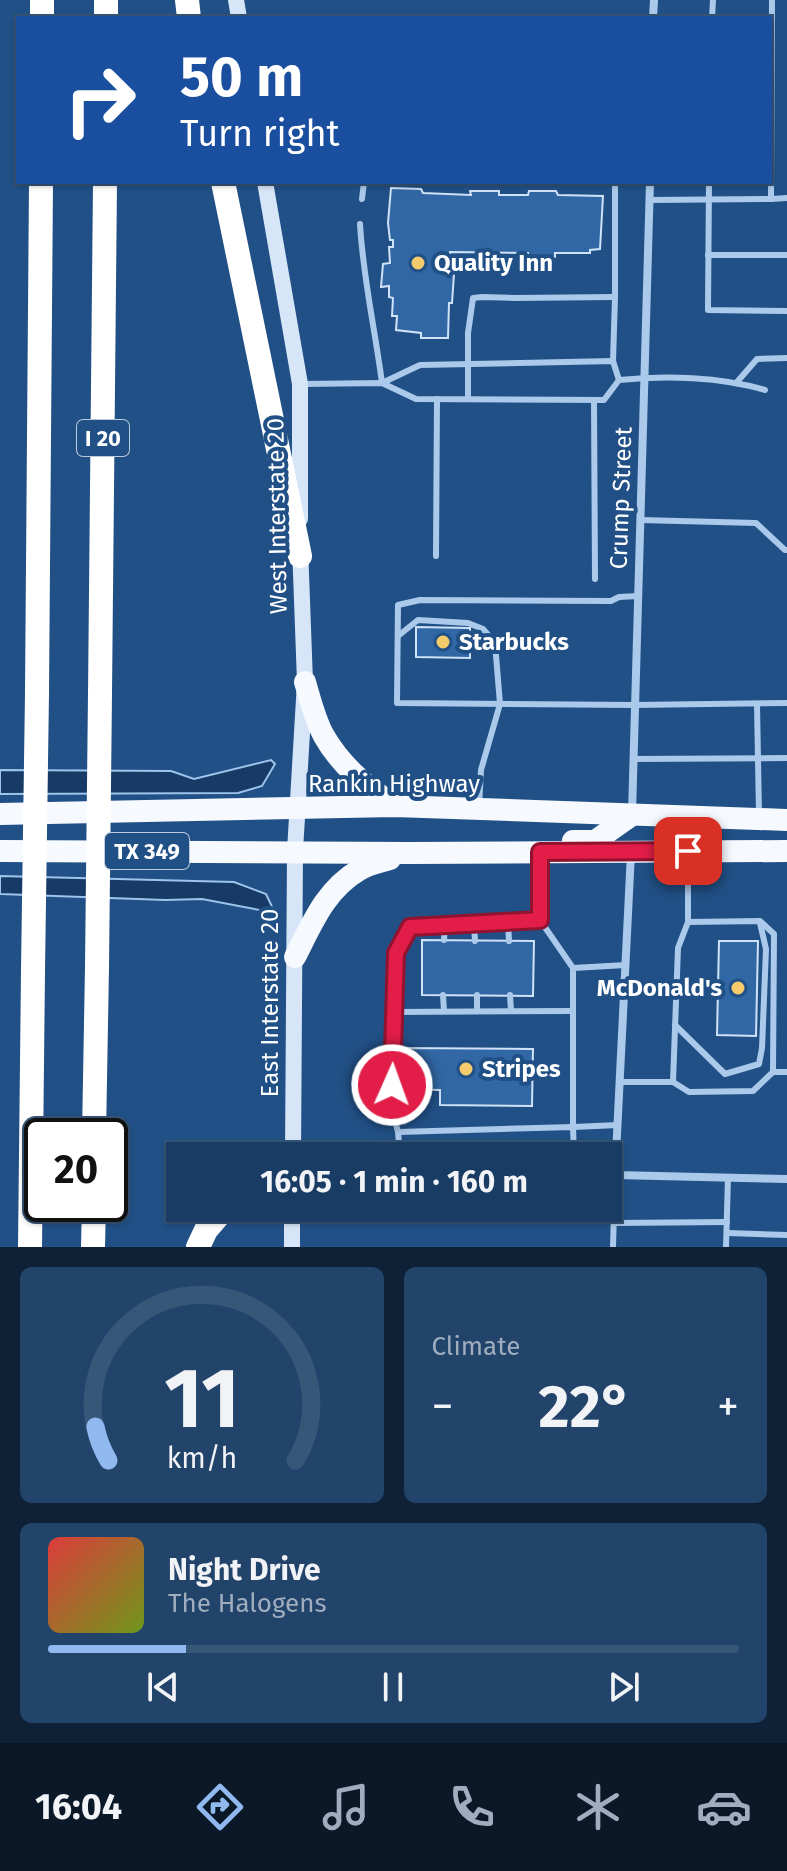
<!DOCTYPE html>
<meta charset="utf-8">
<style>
body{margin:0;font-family:"Fira Sans",sans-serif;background:#22436a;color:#f1f3f6;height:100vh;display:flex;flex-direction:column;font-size:30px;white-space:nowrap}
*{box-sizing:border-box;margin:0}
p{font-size:26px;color:#9fadbf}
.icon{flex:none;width:44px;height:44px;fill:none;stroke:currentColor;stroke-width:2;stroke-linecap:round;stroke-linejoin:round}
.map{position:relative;height:1247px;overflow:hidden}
.sheet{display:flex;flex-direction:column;gap:20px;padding:20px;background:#0e2137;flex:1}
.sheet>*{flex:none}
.guide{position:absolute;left:16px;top:16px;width:756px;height:168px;border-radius:0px;box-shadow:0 2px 6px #0004,0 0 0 2px #375678;background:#1a4fa0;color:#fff;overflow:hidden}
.speed{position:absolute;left:24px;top:1118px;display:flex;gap:16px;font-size:40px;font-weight:700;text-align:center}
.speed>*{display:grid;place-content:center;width:104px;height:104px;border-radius:50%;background:#193c64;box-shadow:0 2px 6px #0004,0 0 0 2px #375678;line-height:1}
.speed .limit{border:4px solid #111;border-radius:12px;background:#fff;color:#111}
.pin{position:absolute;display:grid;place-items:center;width:68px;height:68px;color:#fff;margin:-34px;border-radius:16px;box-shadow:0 4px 12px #0006}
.me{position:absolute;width:88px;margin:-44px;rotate:2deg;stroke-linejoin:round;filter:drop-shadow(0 0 6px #0008)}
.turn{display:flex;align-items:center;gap:28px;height:168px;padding:0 32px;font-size:36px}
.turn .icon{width:104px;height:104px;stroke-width:2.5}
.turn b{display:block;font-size:56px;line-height:68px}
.big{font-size:60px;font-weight:700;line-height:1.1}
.sheet .widget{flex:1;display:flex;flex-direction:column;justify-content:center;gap:12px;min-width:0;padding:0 28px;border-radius:12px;background:#22436a}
.sheet .dial{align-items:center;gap:0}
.dial svg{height:208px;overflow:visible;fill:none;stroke:#375678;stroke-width:7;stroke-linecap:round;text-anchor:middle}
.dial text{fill:#f1f3f6;stroke:none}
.song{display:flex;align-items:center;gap:24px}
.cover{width:96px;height:96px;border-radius:12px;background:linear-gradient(135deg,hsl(0 70% 55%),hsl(80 70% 35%))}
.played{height:8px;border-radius:4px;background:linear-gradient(90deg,#90b9f0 20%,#375678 20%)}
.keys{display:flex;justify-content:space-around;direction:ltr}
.heat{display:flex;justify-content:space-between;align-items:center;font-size:44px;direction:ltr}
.sheet .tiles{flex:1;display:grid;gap:20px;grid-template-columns:1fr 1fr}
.widget:last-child{grid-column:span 2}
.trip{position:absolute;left:166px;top:1142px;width:456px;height:80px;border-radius:0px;background:#193c64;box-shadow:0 2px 6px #0004,0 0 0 2px #375678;font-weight:700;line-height:80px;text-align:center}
.dock{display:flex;height:128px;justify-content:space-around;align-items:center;background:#0a1828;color:#9fadbf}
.dock .icon{width:56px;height:56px}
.dock .current{color:#90b9f0}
.dock b{font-size:36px;color:#f1f3f6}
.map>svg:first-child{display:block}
</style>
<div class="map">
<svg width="787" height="1247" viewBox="0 0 787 1247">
<rect width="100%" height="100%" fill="#215086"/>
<g fill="#173b66" stroke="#9ec4eb" stroke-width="2">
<path d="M 271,760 L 275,764 L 262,786 L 238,793 L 0,794 L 0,770 L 171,771 L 194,779 Z"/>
<path d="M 0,876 L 234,882 L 266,894 L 275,913 L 202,899 L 165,900 L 0,894 Z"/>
</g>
<g fill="#3167a4" stroke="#cfe2f7" stroke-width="2">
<path d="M 391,188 L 421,189 L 423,193 L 471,195 L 470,191 L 499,191 L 499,195 L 528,195 L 529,191 L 556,191 L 558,195 L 603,196 L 600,249 L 590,250 L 590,253 L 555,253 L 555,257 L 529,257 L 528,253 L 450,252 L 450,274 L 454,274 L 452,303 L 449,303 L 448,338 L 421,338 L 421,333 L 396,330 L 397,316 L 392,316 L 393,298 L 389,297 L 389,286 L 381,287 L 383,264 L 390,263 L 389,247 L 393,247 L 393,240 L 390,240 L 388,223 Z"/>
<path d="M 416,627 L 470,628 L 470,658 L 416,657 Z"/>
<path d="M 422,940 L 534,941 L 533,996 L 422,995 Z"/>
<path d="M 719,941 L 758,941 L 756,1036 L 717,1035 Z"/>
<path d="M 400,1048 L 533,1049 L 532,1106 L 440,1105 L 440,1090 L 399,1089 Z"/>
</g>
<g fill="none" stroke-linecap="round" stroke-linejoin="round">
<g stroke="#abc9ea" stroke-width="6">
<path d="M 712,18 L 713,0"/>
<path d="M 709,182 L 708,310 L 787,311"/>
<path d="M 362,199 L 364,182"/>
<path d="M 771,199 L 787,198"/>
<path d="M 650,200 L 771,199 L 772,0"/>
<path d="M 360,224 C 363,278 375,329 382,383 L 420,365 L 613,361 L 619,380"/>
<path d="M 708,255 L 787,255"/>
<path d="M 613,361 L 615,297 L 615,182"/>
<path d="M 737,382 L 757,359 L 787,358"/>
<path d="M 303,384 L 382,383 L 416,399 L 604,400 L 619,380 C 665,375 721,377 765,390"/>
<path d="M 468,399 L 468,333 L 473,298 L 482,297 L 515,298 L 615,297"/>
<path d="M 594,400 L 595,579"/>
<path d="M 640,520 L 756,523 L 785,550 L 787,550"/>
<path d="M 436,556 L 437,399"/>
<path d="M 638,596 L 619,597 L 611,601 L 420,600 L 398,605 L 397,703 L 635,705 L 787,703"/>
<path d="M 398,636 L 418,620 L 468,623 L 483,629 L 495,643 L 500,704 L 481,770 L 479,806"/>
<path d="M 757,704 L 759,815"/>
<path d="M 633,759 L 787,758"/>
<path d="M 540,858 L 540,920 L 573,968"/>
<path d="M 540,920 L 410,927 L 396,953 L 392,1110 L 398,1132 L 573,1127 L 574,1156"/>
<path d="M 508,922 L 509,941"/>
<path d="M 688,922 L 760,921 L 774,934 L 773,1072 L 753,1091 L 689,1092 L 673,1082 L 678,948 L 688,922 L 688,854"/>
<path d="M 474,924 L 475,941"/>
<path d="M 444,940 L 445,926"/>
<path d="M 443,995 L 444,1011"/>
<path d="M 477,995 L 477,1011"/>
<path d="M 510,995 L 511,1011"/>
<path d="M 394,1012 L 572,1011"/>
<path d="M 675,1025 L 725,1074 L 759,1064 L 762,1048 L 766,949 L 760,923"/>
<path d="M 773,1072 L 787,1072"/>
<path d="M 621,1082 L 673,1082"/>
<path d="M 618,1125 L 573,1127 L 573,968 L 626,965"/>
<path d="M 398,1132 L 400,1156"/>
<path d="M 404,1208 L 404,1210 L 559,1213 L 564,1208"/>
<path d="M 614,1223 L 727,1222"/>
<path d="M 727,1233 L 787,1235"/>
<path d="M 613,1247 L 615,1175"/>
<path d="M 726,1247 L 728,1177"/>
</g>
<g stroke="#abc9ea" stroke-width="8">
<path d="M 653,18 L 654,0"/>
<path d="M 632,814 L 650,182"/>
<path d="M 631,853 L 615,1175 L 787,1179"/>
</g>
<g stroke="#d6e5f8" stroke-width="16">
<path d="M 236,0 L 239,18"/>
<path d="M 265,182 L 300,384 L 300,519"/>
<path d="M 293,1156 L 295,851 L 305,682 L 300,546"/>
<path d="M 292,1247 L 292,1208"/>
</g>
<g stroke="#f6fafe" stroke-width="22">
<path d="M 305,682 C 310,699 315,720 324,736 C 341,766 367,787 395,806"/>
<path d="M 0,814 L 395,806 L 787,820"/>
<path d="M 573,841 L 595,841 L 632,815"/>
<path d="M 0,851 L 411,853 L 787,851"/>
<path d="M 295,957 C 312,924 325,890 359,870 C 368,864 380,862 390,859"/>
</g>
<g stroke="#fff" stroke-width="24">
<path d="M 187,0 L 189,18"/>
<path d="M 42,18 L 42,0"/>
<path d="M 106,18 L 106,0"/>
<path d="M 223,182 L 300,556"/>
<path d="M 37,693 L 41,182"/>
<path d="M 100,694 L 105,182"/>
<path d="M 94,1136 L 97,967"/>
<path d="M 30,1247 L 33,971"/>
<path d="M 93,1247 L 94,1204"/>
<path d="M 198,1247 L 206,1230 L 225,1208"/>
</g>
<g stroke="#fff" stroke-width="24">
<path d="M 97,967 L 100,694"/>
<path d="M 33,971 L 37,693"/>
</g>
</g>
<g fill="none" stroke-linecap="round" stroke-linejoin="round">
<g stroke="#92132f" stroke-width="20">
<path id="route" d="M 392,1085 L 396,953 L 410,927 L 540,920 L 540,852 L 688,851"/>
</g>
<use href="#route" stroke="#e11d48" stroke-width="14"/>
</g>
<g fill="#f6cb6c" stroke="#215086" stroke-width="3">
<circle cx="418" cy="263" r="8"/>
<circle cx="443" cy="642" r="8"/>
<circle cx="738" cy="988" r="8"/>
<circle cx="466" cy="1069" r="8"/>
</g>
<g text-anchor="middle" stroke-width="8" stroke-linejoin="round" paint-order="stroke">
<g fill="#215086" stroke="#bccadb" stroke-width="2">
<rect x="77" y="420" width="52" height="36" rx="6"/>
<rect x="105" y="833" width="84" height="36" rx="6"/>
</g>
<g font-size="22" font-weight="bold" fill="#fff">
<text x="103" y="446">I 20</text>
<text x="147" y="859">TX 349</text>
</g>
<g font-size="24" font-weight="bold" fill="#fff" stroke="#215086" text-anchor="start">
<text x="434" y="271">Quality Inn</text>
<text x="459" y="650">Starbucks</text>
<text x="722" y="996" text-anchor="end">McDonald's</text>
<text x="482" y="1077">Stripes</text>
</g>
<g font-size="24" fill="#fff" stroke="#215086">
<text transform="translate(621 498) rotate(-88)" y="8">Crump Street</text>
<text transform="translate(277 516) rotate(-91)" y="8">West Interstate 20</text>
<text x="394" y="792">Rankin Highway</text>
<text transform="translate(270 1003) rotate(-90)" y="8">East Interstate 20</text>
</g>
</g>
</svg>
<div class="speed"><div class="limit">20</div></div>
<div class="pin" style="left:688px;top:851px;background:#d93025"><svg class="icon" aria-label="arrive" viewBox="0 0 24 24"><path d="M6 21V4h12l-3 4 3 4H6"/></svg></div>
<svg class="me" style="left:392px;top:1085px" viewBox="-20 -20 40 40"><circle r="17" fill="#e11d48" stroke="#fff" stroke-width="3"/><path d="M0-11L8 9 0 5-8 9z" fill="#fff"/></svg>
<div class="trip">16:05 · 1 min · 160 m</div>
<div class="guide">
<div class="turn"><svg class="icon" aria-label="right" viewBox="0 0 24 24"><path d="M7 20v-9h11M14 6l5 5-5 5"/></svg><div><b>50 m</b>Turn right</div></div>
</div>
</div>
<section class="sheet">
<div class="tiles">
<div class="widget dial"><svg viewBox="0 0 100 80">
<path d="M14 69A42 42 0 1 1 86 69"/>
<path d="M14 69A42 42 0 0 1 9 56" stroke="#90b9f0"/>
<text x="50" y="56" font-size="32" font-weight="700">11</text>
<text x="50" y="72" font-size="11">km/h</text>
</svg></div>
<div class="widget"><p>Climate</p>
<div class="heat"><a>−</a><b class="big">22°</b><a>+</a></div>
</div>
<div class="widget">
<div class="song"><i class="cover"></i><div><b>Night Drive</b><p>The Halogens</p></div></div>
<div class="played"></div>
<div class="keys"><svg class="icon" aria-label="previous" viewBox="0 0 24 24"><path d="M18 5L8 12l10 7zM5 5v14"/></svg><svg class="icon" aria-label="pause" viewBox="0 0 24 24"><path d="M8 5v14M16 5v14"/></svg><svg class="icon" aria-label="next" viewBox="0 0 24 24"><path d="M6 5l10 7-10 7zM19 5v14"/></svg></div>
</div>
</div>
</section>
<nav class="dock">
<b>16:04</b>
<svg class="icon current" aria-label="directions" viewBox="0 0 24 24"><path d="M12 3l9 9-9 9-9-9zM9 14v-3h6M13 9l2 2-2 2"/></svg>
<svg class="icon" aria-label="music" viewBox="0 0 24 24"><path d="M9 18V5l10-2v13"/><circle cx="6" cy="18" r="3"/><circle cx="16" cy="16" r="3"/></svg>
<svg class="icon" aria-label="phone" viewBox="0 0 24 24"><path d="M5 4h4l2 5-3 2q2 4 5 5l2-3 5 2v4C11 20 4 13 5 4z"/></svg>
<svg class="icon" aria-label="climate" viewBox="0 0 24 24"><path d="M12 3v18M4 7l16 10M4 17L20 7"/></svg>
<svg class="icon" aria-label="car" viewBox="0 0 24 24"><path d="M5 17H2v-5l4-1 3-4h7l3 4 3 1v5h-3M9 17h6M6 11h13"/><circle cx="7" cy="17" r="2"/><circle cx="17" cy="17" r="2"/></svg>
</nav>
